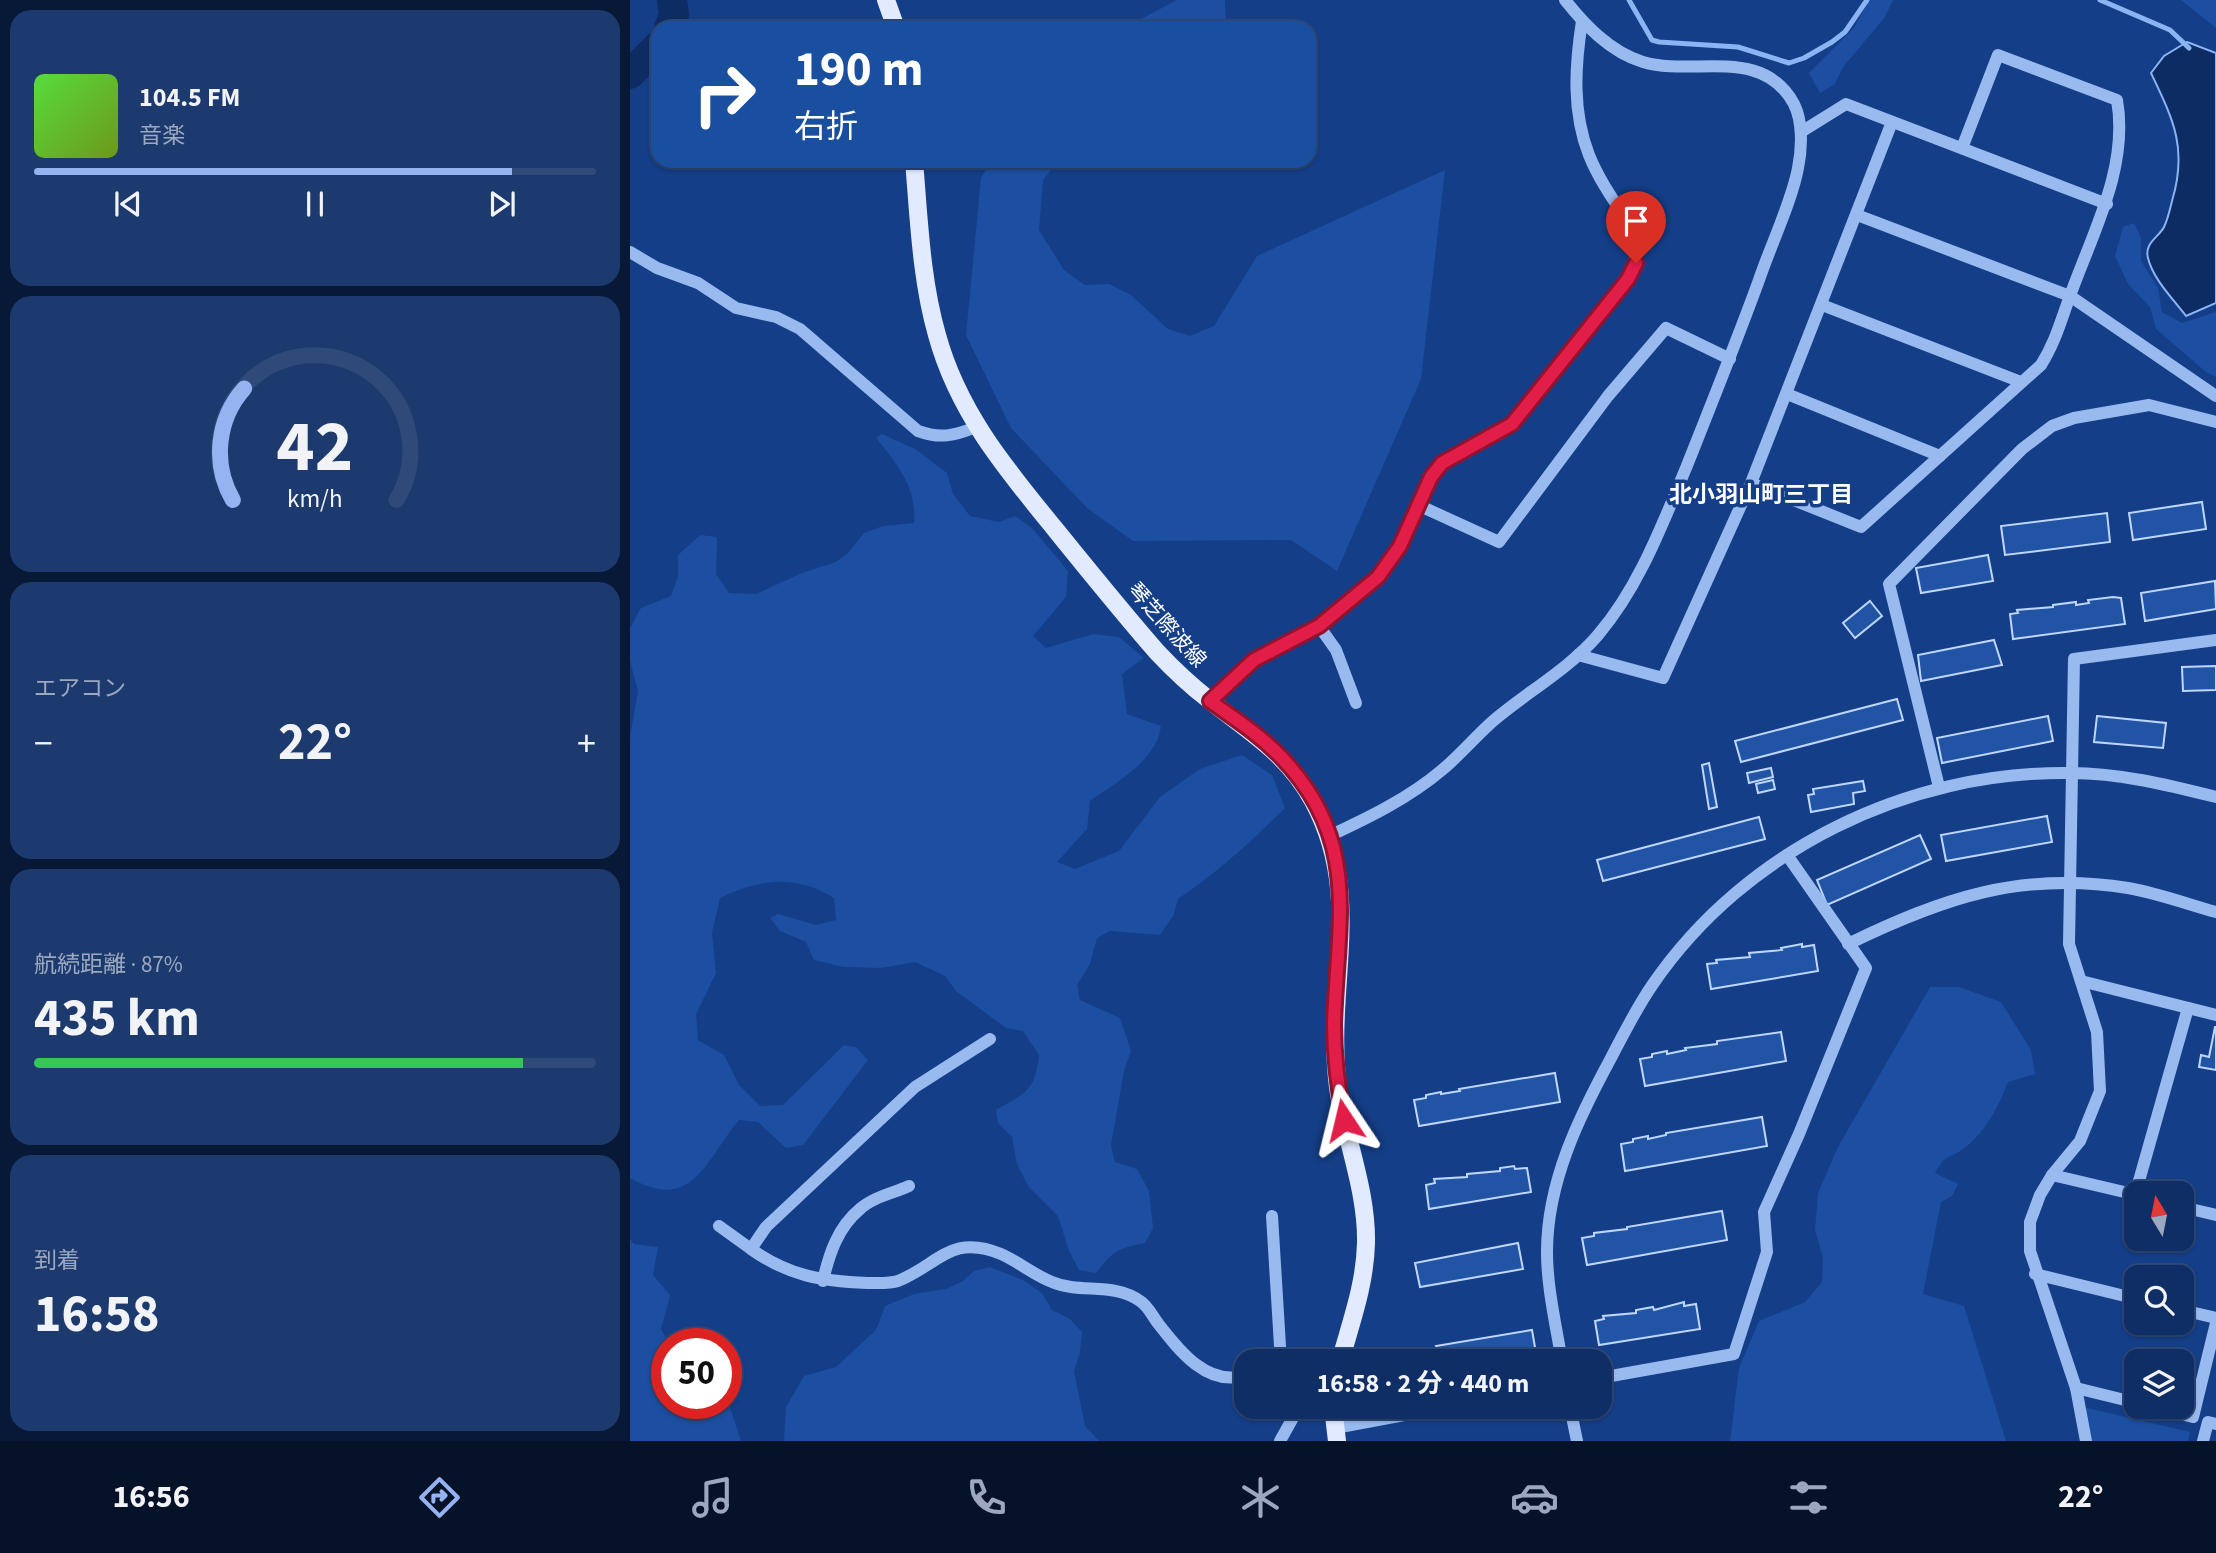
<!DOCTYPE html>
<html lang="ja">
<meta charset="utf-8">
<style>
body{margin:0;font-family:"Source Sans 3","Noto Sans JP",sans-serif;background:#1d3a6e;color:#f1f3f6;height:100vh;display:flex;flex-direction:column;font-size:26px;white-space:nowrap}
*{box-sizing:border-box;margin:0}
p{font-size:23px;color:#9ba8bf}
.icon{flex:none;width:38px;height:38px;fill:none;stroke:currentColor;stroke-width:2;stroke-linecap:round;stroke-linejoin:round}
.map{position:relative;flex:1;overflow:hidden}
.drawer{display:flex;flex-direction:column;gap:10px;padding:10px;background:#081938;width:630px}
.drawer>*{flex:none}
.banner{position:absolute;left:21px;top:21px;width:665px;height:147px;border-radius:21px;box-shadow:0 2px 5px #0004,0 0 0 2px #2f4a79;background:#1a4fa0;color:#fff;overflow:hidden}
.needle{width:46px;rotate:350deg}
.fabs{position:absolute;left:1494px;top:1181px;display:grid;gap:14px}
.fabs a{display:grid;place-items:center;width:70px;height:70px;border-radius:14px;background:#0f2e65;box-shadow:0 2px 5px #0004,0 0 0 2px #2f4a79;font-size:35px}
.speed{position:absolute;left:21px;top:1328px;display:flex;gap:14px;font-size:35px;font-weight:700;text-align:center}
.speed>*{display:grid;place-content:center;width:91px;height:91px;border-radius:50%;background:#0f2e65;box-shadow:0 2px 5px #0004,0 0 0 2px #2f4a79;line-height:1}
.speed .limit{border:10px solid #d22;background:#fff;color:#111}
.pin{position:absolute;display:grid;place-items:center;width:60px;height:60px;color:#fff;margin:-72px -30px;border-radius:50% 50% 50% 0;rotate:-45deg;box-shadow:0 0 7px #0007}
.pin .icon{rotate:45deg}
.me{position:absolute;width:77px;margin:-38px;rotate:350deg;stroke-linejoin:round;filter:drop-shadow(0 0 5px #0008)}
.turn{display:flex;align-items:center;gap:24px;height:147px;padding:0 28px;font-size:32px}
.turn .icon{width:91px;height:91px;stroke-width:2.5}
.turn b{display:block;font-size:49px;line-height:60px}
.big{font-size:52px;font-weight:700;line-height:1.1}
.drawer .tile{flex:1;display:flex;flex-direction:column;justify-content:center;gap:10px;min-width:0;padding:0 24px;border-radius:21px;background:#1d3a6e}
.drawer .dial{align-items:center;gap:0}
.dial svg{height:182px;overflow:visible;fill:none;stroke:#2f4a79;stroke-width:7;stroke-linecap:round;text-anchor:middle}
.dial text{fill:#f1f3f6;stroke:none}
.song{display:flex;align-items:center;gap:21px}
.cover{width:84px;height:84px;border-radius:10px;background:linear-gradient(135deg,hsl(110 70% 55%),hsl(80 70% 35%))}
.played{height:7px;border-radius:4px;background:linear-gradient(90deg,#95b2f1 85%,#2f4a79 85%)}
.keys{display:flex;justify-content:space-around;direction:ltr}
.heat{display:flex;justify-content:space-between;align-items:center;font-size:38px;direction:ltr}
.charge{height:10px;border-radius:5px;background:linear-gradient(90deg,#34c759 87%,#2f4a79 0)}
.trip{position:absolute;left:604px;top:1349px;width:378px;height:70px;border-radius:21px;background:#0f2e65;box-shadow:0 2px 5px #0004,0 0 0 2px #2f4a79;font-weight:700;line-height:70px;text-align:center}
.tab-bar{display:flex;height:112px;justify-content:space-around;align-items:center;background:#061228;color:#9ba8bf}
.tab-bar .icon{width:49px;height:49px}
.tab-bar .on{color:#95b2f1}
.tab-bar b{font-size:32px;color:#f1f3f6}
main{display:flex;flex:1;min-height:0}
.map>svg:first-child{display:block}
</style>
<main>
<section class="drawer">
<div class="tile">
<div class="song"><i class="cover"></i><div><b>104.5 FM</b><p>音楽</p></div></div>
<div class="played"></div>
<div class="keys"><svg class="icon" aria-label="previous" viewBox="0 0 24 24"><path d="M18 5L8 12l10 7zM5 5v14"/></svg><svg class="icon" aria-label="pause" viewBox="0 0 24 24"><path d="M8 5v14M16 5v14"/></svg><svg class="icon" aria-label="next" viewBox="0 0 24 24"><path d="M6 5l10 7-10 7zM19 5v14"/></svg></div>
</div>
<div class="tile dial"><svg viewBox="0 0 100 80">
<path d="M14 69A42 42 0 1 1 86 69"/>
<path d="M14 69A42 42 0 0 1 19 20" stroke="#95b2f1"/>
<text x="50" y="56" font-size="32" font-weight="700">42</text>
<text x="50" y="72" font-size="11">km/h</text>
</svg></div>
<div class="tile"><p>エアコン</p>
<div class="heat"><a>−</a><b class="big">22°</b><a>+</a></div>
</div>
<div class="tile"><p>航続距離 · 87%</p><b class="big">435 km</b><div class="charge"></div></div>
<div class="tile"><p>到着</p><b class="big">16:58</b></div>
</section>
<div class="map">
<svg width="1586" height="1441" viewBox="0 0 1586 1441">
<rect width="100%" height="100%" fill="#143e87"/>
<g fill="#1c4fa1">
<path d="M 547,0 L 595,0 L 596,25 L 590,28 L 494,28 Z"/>
<path d="M 1239,0 L 1263,0 L 1255,17 L 1213,67 L 1205,84 L 1190,93 L 1179,73 L 1224,28 Z"/>
<path d="M 1551,0 L 1586,0 L 1586,28 Z"/>
<path d="M 361,161 L 428,161 L 413,180 L 409,230 L 434,270 L 455,285 L 479,284 L 501,295 L 538,329 L 560,336 L 584,326 L 627,256 L 815,170 L 791,379 L 707,571 L 661,540 L 503,541 L 457,508 L 381,428 L 336,335 L 351,178 Z"/>
<path d="M 1504,223 L 1511,238 L 1511,261 L 1528,288 L 1532,312 L 1552,323 L 1586,312 L 1586,377 L 1576,372 L 1526,329 L 1520,307 L 1498,284 L 1485,256 L 1493,227 Z"/>
<path d="M 252,434 L 285,449 L 317,473 L 323,494 L 340,516 L 369,522 L 385,516 L 402,528 L 438,571 L 436,597 L 403,636 L 416,648 L 463,634 L 489,637 L 514,658 L 492,674 L 497,714 L 531,726 C 527,760 486,783 460,801 L 457,829 L 427,862 L 445,869 L 489,851 L 530,797 L 570,769 L 612,755 L 642,775 L 655,808 C 621,842 588,872 548,899 L 543,916 L 530,935 L 480,931 L 467,938 L 460,964 L 447,985 L 450,1000 L 490,1018 L 501,1051 L 494,1071 L 481,1145 L 485,1162 L 507,1169 L 519,1191 L 523,1228 L 515,1243 C 488,1248 483,1251 466,1273 L 449,1270 L 439,1251 L 428,1216 L 398,1186 L 387,1164 L 382,1137 L 368,1123 L 366,1110 C 396,1093 405,1091 409,1055 L 393,1031 L 376,1028 L 326,991 L 315,976 L 285,962 L 251,968 L 213,967 L 184,960 L 176,942 L 150,931 L 140,918 L 148,914 L 186,925 L 206,920 L 204,898 C 165,874 129,879 90,898 L 82,933 L 86,973 L 66,1014 L 68,1040 L 94,1055 L 109,1085 L 130,1106 L 153,1105 L 214,1045 L 226,1047 L 238,1060 L 173,1145 L 156,1148 L 128,1122 L 109,1120 C 74,1162 63,1213 0,1178 L 0,737 L 8,691 L 0,661 L 0,628 L 11,608 L 41,596 L 48,576 L 48,555 L 70,535 L 87,537 L 86,574 L 99,593 L 126,594 L 172,573 L 206,562 L 218,553 L 234,533 L 253,526 L 284,523 C 287,487 267,464 246,438 Z"/>
<path d="M 1300,987 L 1329,987 L 1371,1002 L 1401,1050 L 1405,1074 L 1378,1082 C 1369,1105 1357,1130 1337,1146 C 1321,1160 1318,1150 1305,1173 L 1328,1184 L 1322,1196 L 1311,1202 L 1293,1294 L 1334,1306 L 1376,1441 L 1100,1441 L 1109,1368 L 1129,1321 L 1175,1302 L 1192,1282 L 1193,1258 L 1185,1230 L 1188,1193 L 1208,1147 Z"/>
<path d="M 0,1239 L 4,1244 L 28,1247 L 23,1275 L 40,1295 L 31,1329 L 39,1344 L 37,1344 L 37,1404 L 96,1404 L 96,1395 L 111,1441 L 0,1441 Z"/>
<path d="M 360,1267 L 393,1280 L 412,1293 L 422,1310 L 440,1319 L 452,1332 L 450,1352 L 444,1371 L 455,1426 L 469,1441 L 154,1441 L 156,1407 L 174,1376 L 206,1367 L 246,1330 L 255,1306 L 284,1294 L 316,1289 L 333,1281 L 344,1271 Z"/>
<path d="M 1453,1407 L 1560,1432 L 1558,1441 L 1459,1441 Z"/>
</g>
<path fill="#0d2c63" stroke="#8bb4f2" stroke-width="2" d="M 1557,42 L 1586,53 L 1586,303 L 1556,316 C 1543,299 1523,279 1518,258 C 1514,243 1529,237 1534,227 C 1538,219 1540,209 1542,201 C 1558,148 1543,119 1521,73 L 1534,56 Z"/>
<g fill="none" stroke-linecap="round" stroke-linejoin="round">
<g stroke="#8bb4f2" stroke-width="5">
<path d="M 999,0 L 1022,40 L 1029,42 L 1108,47 L 1159,63 L 1174,58 L 1202,42 L 1215,32 L 1237,0"/>
<path d="M 1470,0 L 1540,30 L 1559,48"/>
</g>
<g stroke="#0d2c63" stroke-width="30">
<path d="M 39,28 L 44,15 L 42,0"/>
<path d="M 0,74 L 28,46"/>
</g>
</g>
<g fill="#2254a6" stroke="#bfd6fb" stroke-width="2">
<path d="M 1572,502 L 1576,529 L 1503,540 L 1499,513 Z"/>
<path d="M 1477,513 L 1480,542 L 1375,555 L 1371,526 Z"/>
<path d="M 1358,555 L 1363,581 L 1291,593 L 1286,568 Z"/>
<path d="M 1585,581 L 1586,609 L 1515,621 L 1511,593 Z"/>
<path d="M 1483,597 L 1491,598 L 1495,624 L 1383,639 L 1380,614 L 1388,613 L 1387,610 L 1423,607 L 1423,605 L 1446,602 L 1446,605 L 1459,603 L 1458,600 Z"/>
<path d="M 1240,601 L 1252,616 L 1225,638 L 1213,623 Z"/>
<path d="M 1364,640 L 1372,665 L 1291,681 L 1288,655 Z"/>
<path d="M 1586,666 L 1586,690 L 1553,691 L 1552,667 Z"/>
<path d="M 1267,699 L 1273,720 L 1111,762 L 1105,741 Z"/>
<path d="M 1418,716 L 1423,741 L 1312,763 L 1307,738 Z"/>
<path d="M 1467,716 L 1536,723 L 1533,748 L 1464,742 Z"/>
<path d="M 1079,763 L 1087,807 L 1079,809 L 1072,765 Z"/>
<path d="M 1141,768 L 1143,777 L 1119,783 L 1117,773 Z"/>
<path d="M 1143,780 L 1145,789 L 1128,793 L 1126,784 Z"/>
<path d="M 1233,781 L 1235,791 L 1223,793 L 1224,804 L 1181,812 L 1178,795 L 1184,794 L 1183,789 Z"/>
<path d="M 1417,816 L 1422,842 L 1316,861 L 1311,835 Z"/>
<path d="M 1129,817 L 1135,839 L 973,881 L 967,860 Z"/>
<path d="M 1290,835 L 1301,859 L 1197,905 L 1187,880 Z"/>
<path d="M 1172,944 L 1172,947 L 1184,945 L 1188,971 L 1081,989 L 1077,964 L 1087,963 L 1086,960 L 1120,957 L 1119,953 L 1152,950 L 1151,948 Z"/>
<path d="M 1585,1027 L 1586,1027 L 1586,1070 L 1569,1067 L 1571,1055 L 1579,1057 Z"/>
<path d="M 1151,1032 L 1156,1061 L 1015,1086 L 1010,1059 L 1022,1057 L 1022,1054 L 1037,1051 L 1037,1054 L 1056,1050 L 1055,1048 L 1087,1044 L 1087,1041 Z"/>
<path d="M 925,1073 L 930,1102 L 789,1126 L 784,1100 L 796,1098 L 796,1095 L 811,1092 L 811,1094 L 830,1091 L 829,1089 Z"/>
<path d="M 1132,1117 L 1137,1146 L 995,1171 L 991,1144 L 1003,1142 L 1003,1139 L 1018,1136 L 1018,1139 L 1036,1135 L 1036,1133 Z"/>
<path d="M 884,1166 L 885,1169 L 897,1168 L 901,1192 L 799,1209 L 796,1185 L 805,1183 L 804,1179 L 837,1177 L 837,1174 L 870,1171 L 870,1168 Z"/>
<path d="M 1092,1211 L 1097,1240 L 957,1265 L 952,1238 L 964,1236 L 964,1233 L 997,1229 L 997,1227 Z"/>
<path d="M 888,1243 L 893,1269 L 790,1287 L 785,1263 Z"/>
<path d="M 1054,1302 L 1054,1306 L 1066,1304 L 1070,1329 L 969,1345 L 965,1321 L 974,1319 L 973,1316 L 1006,1313 L 1006,1310 L 1023,1307 L 1024,1310 Z"/>
<path d="M 902,1330 L 907,1359 L 891,1362 L 762,1362 L 761,1357 L 774,1355 L 773,1352 L 788,1349 L 789,1352 L 807,1348 L 806,1346 Z"/>
</g>
<g fill="none" stroke-linecap="round" stroke-linejoin="round">
<g stroke="#99baef" stroke-width="12">
<path d="M 1171,132 L 1216,104 L 1477,204"/>
<path d="M 1227,215 L 1440,296 L 1586,396"/>
<path d="M 0,252 L 27,268 L 68,283 L 106,308 L 146,317 L 170,329 L 288,431 C 310,439 324,436 346,427"/>
<path d="M 1192,305 L 1391,382"/>
<path d="M 1157,394 L 1310,456"/>
<path d="M 1121,483 L 1231,527 L 1411,365 C 1425,343 1431,320 1440,296 C 1462,234 1499,168 1487,100 L 1368,55 L 1332,148"/>
<path d="M 788,505 L 869,542 L 978,396 L 1036,328 L 1100,359"/>
<path d="M 689,626 L 706,650 L 726,703"/>
<path d="M 948,655 L 1033,678 L 1121,483 L 1262,122"/>
<path d="M 580,701 L 624,660 L 689,626 L 748,577 L 770,546 L 801,477 L 812,463 L 882,424 L 998,279 L 1009,246 L 1006,234 C 990,209 970,183 959,155 C 942,112 945,66 952,21"/>
<path d="M 1309,787 L 1259,584 L 1392,449 L 1422,426 L 1444,418 L 1519,405 L 1586,422"/>
<path d="M 699,836 C 738,818 779,798 812,770 C 830,755 845,737 863,721 C 897,692 939,669 968,635 C 1009,587 1032,525 1056,468 C 1081,405 1106,343 1129,280 C 1140,247 1162,201 1168,168 C 1172,149 1173,122 1164,104 C 1132,45 1064,77 1013,62 C 980,52 955,25 935,0"/>
<path d="M 1218,944 C 1313,898 1390,871 1498,888 C 1527,893 1557,904 1586,912"/>
<path d="M 1451,981 L 1586,1015"/>
<path d="M 360,1039 L 285,1087 L 136,1227 L 121,1249 C 159,1276 191,1281 237,1283 C 246,1283 259,1284 268,1281 C 308,1265 321,1233 371,1254 C 389,1262 404,1275 422,1282 C 450,1294 484,1282 510,1301 C 517,1305 522,1315 527,1322 C 548,1349 577,1388 616,1375"/>
<path d="M 1422,1175 L 1507,1195"/>
<path d="M 1505,1195 L 1558,1008"/>
<path d="M 1552,1207 L 1586,1215"/>
<path d="M 642,1216 L 651,1362"/>
<path d="M 89,1226 L 121,1249"/>
<path d="M 1405,1274 L 1507,1299"/>
<path d="M 193,1281 C 199,1254 208,1227 230,1209 C 243,1197 264,1193 279,1186"/>
<path d="M 1552,1310 L 1586,1318"/>
<path d="M 932,1362 C 926,1325 917,1288 917,1252 C 917,1182 949,1117 981,1058 C 994,1033 1007,1007 1023,984 C 1116,849 1278,771 1440,773 C 1490,773 1538,785 1586,797"/>
<path d="M 970,1378 L 1104,1354 L 1137,1252 L 1134,1212 L 1169,1134 L 1236,968 L 1157,855"/>
<path d="M 1446,1388 L 1507,1403"/>
<path d="M 940,1407 L 947,1441"/>
<path d="M 1522,1407 L 1563,1417 L 1586,1323"/>
<path d="M 705,1428 L 817,1407"/>
<path d="M 650,1441 L 669,1407"/>
<path d="M 1456,1441 L 1446,1388 L 1400,1251 L 1400,1222 L 1410,1195 L 1422,1175 L 1450,1141 L 1470,1091 L 1467,1032 L 1439,944 L 1444,659 L 1586,640"/>
<path d="M 1573,1441 L 1578,1422 L 1586,1424"/>
</g>
<g stroke="#e1eaff" stroke-width="18">
<path d="M 256,0 L 266,28"/>
<path d="M 284,161 C 289,219 291,279 307,335 C 328,412 376,469 425,529 C 459,571 492,612 527,652 C 543,669 560,685 578,699 C 619,732 657,753 683,801 C 735,897 695,986 708,1087 C 715,1140 737,1189 736,1243 C 735,1285 721,1322 710,1362"/>
<path d="M 703,1407 L 707,1441"/>
</g>
</g>
<g fill="none" stroke-linecap="round" stroke-linejoin="round">
<g stroke="#92132f" stroke-width="18">
<path id="route" d="M 714,1120 C 708,1088 704,1056 704,1024 C 707,923 732,841 651,757 C 630,735 605,719 580,701 L 624,660 L 689,626 L 748,577 L 770,546 L 801,477 L 812,463 L 882,424 L 998,279 L 1006,263"/>
</g>
<use href="#route" stroke="#e11d48" stroke-width="12"/>
</g>
<g text-anchor="middle" stroke-width="7" stroke-linejoin="round" paint-order="stroke">
<g font-size="21" fill="#fff" stroke="#143e87">
<text transform="translate(537 625) rotate(48)" y="7">琴芝際波線</text>
</g>
<g font-size="23" font-weight="bold" fill="#fff" stroke="#143e87">
<text x="1131" y="502">北小羽山町三丁目</text>
</g>
</g>
</svg>
<div class="fabs">
<a><svg class="needle" viewBox="-14 -14 28 28"><path d="M0-13l5 13h-10z" fill="#e53935"/><path d="M0 13l5-13h-10z" fill="#9ba8bf"/></svg></a>
<a><svg class="icon" aria-label="search" viewBox="0 0 24 24"><circle cx="10" cy="10" r="6"/><path d="M15 15l6 6"/></svg></a>
<a><svg class="icon" aria-label="layers" viewBox="0 0 24 24"><path d="M12 4l9 5-9 5-9-5zM3 14l9 5 9-5"/></svg></a>
</div>
<div class="speed"><div class="limit">50</div></div>
<div class="pin" style="left:1006px;top:263px;background:#d93025"><svg class="icon" aria-label="arrive" viewBox="0 0 24 24"><path d="M6 21V4h12l-3 4 3 4H6"/></svg></div>
<svg class="me" style="left:714px;top:1120px" viewBox="-20 -20 40 40"><path d="M0-17L14 15 0 8-14 15z" fill="#e11d48" stroke="#fff" stroke-width="4"/></svg>
<div class="trip">16:58 · 2 分 · 440 m</div>
<div class="banner">
<div class="turn"><svg class="icon" aria-label="right" viewBox="0 0 24 24"><path d="M7 20v-9h11M14 6l5 5-5 5"/></svg><div><b>190 m</b>右折</div></div>
</div>
</div>
</main>
<nav class="tab-bar">
<b>16:56</b>
<svg class="icon on" aria-label="directions" viewBox="0 0 24 24"><path d="M12 3l9 9-9 9-9-9zM9 14v-3h6M13 9l2 2-2 2"/></svg>
<svg class="icon" aria-label="music" viewBox="0 0 24 24"><path d="M9 18V5l10-2v13"/><circle cx="6" cy="18" r="3"/><circle cx="16" cy="16" r="3"/></svg>
<svg class="icon" aria-label="phone" viewBox="0 0 24 24"><path d="M5 4h4l2 5-3 2q2 4 5 5l2-3 5 2v4C11 20 4 13 5 4z"/></svg>
<svg class="icon" aria-label="climate" viewBox="0 0 24 24"><path d="M12 3v18M4 7l16 10M4 17L20 7"/></svg>
<svg class="icon" aria-label="car" viewBox="0 0 24 24"><path d="M5 17H2v-5l4-1 3-4h7l3 4 3 1v5h-3M9 17h6M6 11h13"/><circle cx="7" cy="17" r="2"/><circle cx="17" cy="17" r="2"/></svg>
<svg class="icon" aria-label="filters" viewBox="0 0 24 24"><path d="M4 7h16M4 17h16"/><circle cx="9" cy="7" r="2"/><circle cx="15" cy="17" r="2"/></svg>
<b>22°</b>
</nav>
